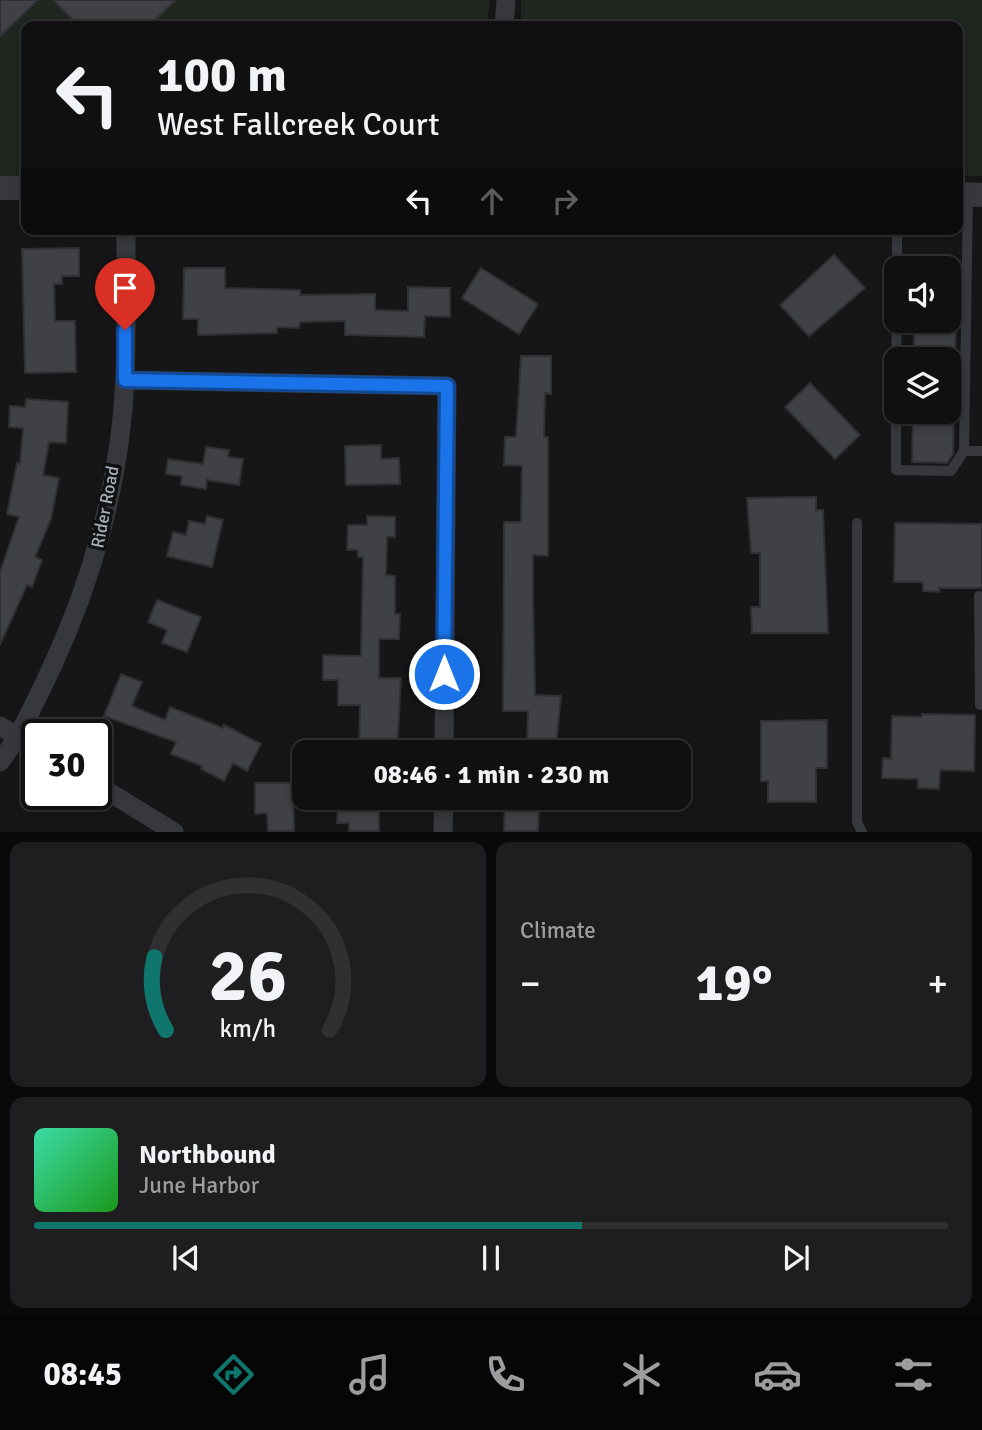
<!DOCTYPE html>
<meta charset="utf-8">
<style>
body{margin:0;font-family:Signika,sans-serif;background:#1e1e20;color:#f1f3f6;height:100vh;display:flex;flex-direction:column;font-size:26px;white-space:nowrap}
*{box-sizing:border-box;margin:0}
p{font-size:23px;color:#9c9d9f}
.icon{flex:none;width:38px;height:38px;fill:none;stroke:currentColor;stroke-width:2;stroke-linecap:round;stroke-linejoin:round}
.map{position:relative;height:832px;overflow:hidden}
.details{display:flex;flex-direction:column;gap:10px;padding:10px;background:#09090a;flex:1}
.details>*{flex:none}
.guide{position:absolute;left:21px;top:21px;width:942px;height:214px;border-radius:14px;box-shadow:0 4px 10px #0003,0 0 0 2px #303032;background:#101012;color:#f1f3f6;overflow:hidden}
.buttons{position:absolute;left:884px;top:256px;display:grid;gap:14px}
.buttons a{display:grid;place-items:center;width:77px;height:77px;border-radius:14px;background:#101012;box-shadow:0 4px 10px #0003,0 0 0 2px #303032;font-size:35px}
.speed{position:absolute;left:21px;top:719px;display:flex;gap:14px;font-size:35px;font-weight:700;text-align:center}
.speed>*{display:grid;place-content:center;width:91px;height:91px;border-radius:50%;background:#101012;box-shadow:0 4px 10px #0003,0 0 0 2px #303032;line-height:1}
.speed .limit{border:4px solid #111;border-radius:10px;background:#fff;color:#111}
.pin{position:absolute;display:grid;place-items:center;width:60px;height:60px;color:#fff;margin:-72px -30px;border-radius:50% 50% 50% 0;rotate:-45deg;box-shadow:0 0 7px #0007}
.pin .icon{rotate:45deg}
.me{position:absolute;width:77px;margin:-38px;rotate:0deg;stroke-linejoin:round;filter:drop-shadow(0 0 5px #0008)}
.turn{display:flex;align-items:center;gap:24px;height:147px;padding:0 21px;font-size:32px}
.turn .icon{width:91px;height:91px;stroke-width:2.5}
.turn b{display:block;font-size:49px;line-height:60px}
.lanes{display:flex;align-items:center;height:66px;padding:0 21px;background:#0003;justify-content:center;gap:35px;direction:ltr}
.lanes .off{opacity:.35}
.big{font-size:52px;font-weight:800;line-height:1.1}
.details .card{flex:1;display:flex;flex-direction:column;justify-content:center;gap:10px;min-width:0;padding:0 24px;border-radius:14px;background:#1e1e20}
.details .dial{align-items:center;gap:0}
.dial svg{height:182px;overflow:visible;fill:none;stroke:#303032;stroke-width:7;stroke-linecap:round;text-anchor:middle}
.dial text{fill:#f1f3f6;stroke:none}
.song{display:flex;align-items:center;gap:21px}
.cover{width:84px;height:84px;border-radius:10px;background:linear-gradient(135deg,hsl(160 70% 55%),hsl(120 70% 35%))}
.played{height:7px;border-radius:4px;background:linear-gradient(90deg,#0f766e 60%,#303032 60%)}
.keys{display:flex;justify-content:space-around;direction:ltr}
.heat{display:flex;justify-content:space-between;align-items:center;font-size:38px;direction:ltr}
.details .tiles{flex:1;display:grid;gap:10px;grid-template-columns:1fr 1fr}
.card:last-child{grid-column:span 2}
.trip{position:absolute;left:292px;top:740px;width:399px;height:70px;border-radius:14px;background:#101012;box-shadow:0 4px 10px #0003,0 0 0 2px #303032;font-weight:800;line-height:70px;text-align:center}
.dock{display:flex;height:112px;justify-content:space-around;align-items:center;background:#060607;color:#9c9d9f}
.dock .icon{width:49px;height:49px}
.dock .active{color:#0f766e}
.dock b{font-size:32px;color:#f1f3f6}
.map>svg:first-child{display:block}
</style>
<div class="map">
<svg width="982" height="832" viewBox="0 0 982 832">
<rect width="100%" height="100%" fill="#161618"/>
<g fill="#1e261f">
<path d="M 36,0 L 53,0 L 79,26 L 26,26 L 26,176 L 0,176 L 0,37 Z"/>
<path d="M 176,0 L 490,0 L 487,26 L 149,26 Z"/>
<path d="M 521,0 L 982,0 L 982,176 L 957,176 L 957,26 L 521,26 Z"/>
</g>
<g fill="#404145" stroke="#303034" stroke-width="2">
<path d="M 0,0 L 38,0 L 0,37 Z"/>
<path d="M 53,0 L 176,0 L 149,26 L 79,26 Z"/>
<path d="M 79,248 L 79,276 L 62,276 L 62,284 L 54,284 L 55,321 L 75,321 L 76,372 L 25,373 L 22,249 Z"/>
<path d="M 834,255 L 865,288 L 809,336 L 780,305 Z"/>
<path d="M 184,268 L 225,268 L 225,288 L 300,290 L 300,295 L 375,294 L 375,310 L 408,311 L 408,287 L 450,288 L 450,317 L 425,316 L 424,337 L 345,335 L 345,321 L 300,322 L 299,328 L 277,327 L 277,333 L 198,335 L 198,319 L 183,319 Z"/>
<path d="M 481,268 L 538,304 L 519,334 L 462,298 Z"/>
<path d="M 914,320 L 956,320 L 955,359 L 914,359 Z"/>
<path d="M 521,356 L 551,356 L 551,394 L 545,393 L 544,437 L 548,437 L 548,556 L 533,555 L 533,601 L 535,695 L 561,696 L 556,746 L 527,745 L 528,711 L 503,711 L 504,522 L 521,522 L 522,466 L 504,465 L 505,437 L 516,437 Z"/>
<path d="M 810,383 L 860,435 L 835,459 L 785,407 Z"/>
<path d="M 26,399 L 68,402 L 66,443 L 49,442 L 43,475 L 59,478 L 51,519 L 35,557 L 42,560 L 32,587 L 27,585 L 0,645 L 0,572 L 19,517 L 7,514 L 17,463 L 20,464 L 23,428 L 9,427 L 10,406 L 25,407 Z"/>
<path d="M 913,411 L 954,411 L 953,454 L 947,463 L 912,462 Z"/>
<path d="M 381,445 L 381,459 L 399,458 L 400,484 L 346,485 L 345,446 Z"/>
<path d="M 206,447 L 229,450 L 228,457 L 243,459 L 239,485 L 207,480 L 206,489 L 181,485 L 182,476 L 166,474 L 168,459 L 203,464 Z"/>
<path d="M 816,497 L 816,510 L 823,510 L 828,633 L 752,633 L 751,607 L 760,607 L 760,553 L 751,553 L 747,498 Z"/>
<path d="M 207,516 L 223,520 L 212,567 L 167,556 L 173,532 L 186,535 L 189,521 L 205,524 Z"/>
<path d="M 367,516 L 395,517 L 395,537 L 387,537 L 386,575 L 395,576 L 395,614 L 400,614 L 399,639 L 379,639 L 379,678 L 401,678 L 397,752 L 359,752 L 360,705 L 338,705 L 338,680 L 323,680 L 323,655 L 361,656 L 363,557 L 358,557 L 358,550 L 347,550 L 348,525 L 367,525 Z"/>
<path d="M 895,523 L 982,524 L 982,588 L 939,588 L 939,592 L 923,591 L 923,582 L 894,582 Z"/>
<path d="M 157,600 L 201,617 L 187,652 L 162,643 L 167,630 L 148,622 Z"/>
<path d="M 121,674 L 142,682 L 132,706 L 165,720 L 170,707 L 223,728 L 224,725 L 261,744 L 247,771 L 233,763 L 224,781 L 201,769 L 202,766 L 171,754 L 176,742 L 104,716 Z"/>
<path d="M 922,714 L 975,715 L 974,771 L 940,770 L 939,789 L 918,788 L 918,779 L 882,778 L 883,758 L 891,759 L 892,716 L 922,717 Z"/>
<path d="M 827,720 L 827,768 L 816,768 L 816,802 L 768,802 L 768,781 L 761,781 L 761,721 Z"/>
<path d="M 255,783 L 293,783 L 294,831 L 268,831 L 267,813 L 255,814 Z"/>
<path d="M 505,798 L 535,798 L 535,808 L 539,808 L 538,831 L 504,831 Z"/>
<path d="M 338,805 L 379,806 L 379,831 L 349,831 L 349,823 L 337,823 Z"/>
</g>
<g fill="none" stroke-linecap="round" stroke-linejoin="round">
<g stroke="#37383d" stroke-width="10">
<path d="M 897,268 L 897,229"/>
<path d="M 896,359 L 897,320"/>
<path d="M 896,411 L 896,470 L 951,471 L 964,451 L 968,195"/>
<path d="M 964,451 L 982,451"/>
<path d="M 857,523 L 857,822 L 862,832"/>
<path d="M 979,596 L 980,705"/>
</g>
<g stroke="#37383d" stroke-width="19">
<path d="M 504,26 L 506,0"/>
<path d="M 125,380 L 447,386 L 444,752"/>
<path d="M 0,726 L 37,748"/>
<path d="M 0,762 C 22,733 35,702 51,669 C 93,579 121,478 125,378 C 127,329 126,279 126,229"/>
<path d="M 96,784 L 174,832"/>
<path d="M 443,832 L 444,798"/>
</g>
<g stroke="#37383d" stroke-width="24">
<path d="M 0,188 L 26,188"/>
<path d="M 957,194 L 982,195"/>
</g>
</g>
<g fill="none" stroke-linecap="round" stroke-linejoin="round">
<g stroke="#114b97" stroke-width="18">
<path id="route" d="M 125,330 L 125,380 L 447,386 L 444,674"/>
</g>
<use href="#route" stroke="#1a73e8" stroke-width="12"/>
</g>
<g text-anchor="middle" stroke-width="7" stroke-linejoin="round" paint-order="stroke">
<g font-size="18" fill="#a8adb8" stroke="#111113">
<text transform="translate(105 507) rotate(-79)" y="6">Rider Road</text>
</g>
</g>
</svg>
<div class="buttons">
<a><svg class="icon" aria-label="sound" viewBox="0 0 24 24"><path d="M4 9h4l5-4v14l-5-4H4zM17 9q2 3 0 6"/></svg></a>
<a><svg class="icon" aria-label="layers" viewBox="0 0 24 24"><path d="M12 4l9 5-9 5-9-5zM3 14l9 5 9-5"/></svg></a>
</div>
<div class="speed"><div class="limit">30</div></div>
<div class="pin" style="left:125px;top:330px;background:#d93025"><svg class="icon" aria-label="arrive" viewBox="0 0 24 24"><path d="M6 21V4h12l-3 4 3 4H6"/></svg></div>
<svg class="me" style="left:444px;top:674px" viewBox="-20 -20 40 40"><circle r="17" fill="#1a73e8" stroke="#fff" stroke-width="3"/><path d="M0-11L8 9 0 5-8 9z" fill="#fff"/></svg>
<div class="trip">08:46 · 1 min · 230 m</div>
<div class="guide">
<div class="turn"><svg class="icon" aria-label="left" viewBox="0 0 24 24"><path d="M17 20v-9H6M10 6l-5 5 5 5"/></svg><div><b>100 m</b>West Fallcreek Court</div></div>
<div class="lanes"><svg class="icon" aria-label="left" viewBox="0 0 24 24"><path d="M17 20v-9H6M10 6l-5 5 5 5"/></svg><svg class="icon off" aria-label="ahead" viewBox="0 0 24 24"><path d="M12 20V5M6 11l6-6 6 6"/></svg><svg class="icon off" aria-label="right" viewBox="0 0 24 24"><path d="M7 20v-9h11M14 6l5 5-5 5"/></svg></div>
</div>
</div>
<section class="details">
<div class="tiles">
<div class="card dial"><svg viewBox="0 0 100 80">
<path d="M14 69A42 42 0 1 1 86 69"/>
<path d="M14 69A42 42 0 0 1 9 37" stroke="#0f766e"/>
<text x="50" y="56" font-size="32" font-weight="700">26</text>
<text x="50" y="72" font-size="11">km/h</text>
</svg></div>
<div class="card"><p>Climate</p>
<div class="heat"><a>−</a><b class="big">19°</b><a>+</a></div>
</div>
<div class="card">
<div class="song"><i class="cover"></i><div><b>Northbound</b><p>June Harbor</p></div></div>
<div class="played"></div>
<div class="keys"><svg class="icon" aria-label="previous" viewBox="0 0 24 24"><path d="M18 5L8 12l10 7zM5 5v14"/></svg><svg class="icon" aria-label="pause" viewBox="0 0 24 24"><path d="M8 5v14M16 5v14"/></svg><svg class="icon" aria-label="next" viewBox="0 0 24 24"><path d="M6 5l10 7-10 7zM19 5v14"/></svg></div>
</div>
</div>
</section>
<nav class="dock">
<b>08:45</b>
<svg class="icon active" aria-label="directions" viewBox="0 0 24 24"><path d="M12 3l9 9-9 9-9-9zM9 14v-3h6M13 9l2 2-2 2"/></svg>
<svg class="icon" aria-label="music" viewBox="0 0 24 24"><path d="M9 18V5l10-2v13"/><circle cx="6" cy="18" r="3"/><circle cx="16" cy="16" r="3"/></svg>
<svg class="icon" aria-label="phone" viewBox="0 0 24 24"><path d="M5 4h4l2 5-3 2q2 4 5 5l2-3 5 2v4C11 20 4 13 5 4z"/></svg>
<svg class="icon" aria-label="climate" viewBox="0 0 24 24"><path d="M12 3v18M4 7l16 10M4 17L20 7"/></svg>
<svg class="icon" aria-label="car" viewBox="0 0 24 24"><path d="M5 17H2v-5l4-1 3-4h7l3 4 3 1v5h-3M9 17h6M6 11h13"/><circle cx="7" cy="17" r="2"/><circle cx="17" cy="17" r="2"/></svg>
<svg class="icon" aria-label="filters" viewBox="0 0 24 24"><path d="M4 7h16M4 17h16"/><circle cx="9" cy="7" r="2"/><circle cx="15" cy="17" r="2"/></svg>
</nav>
